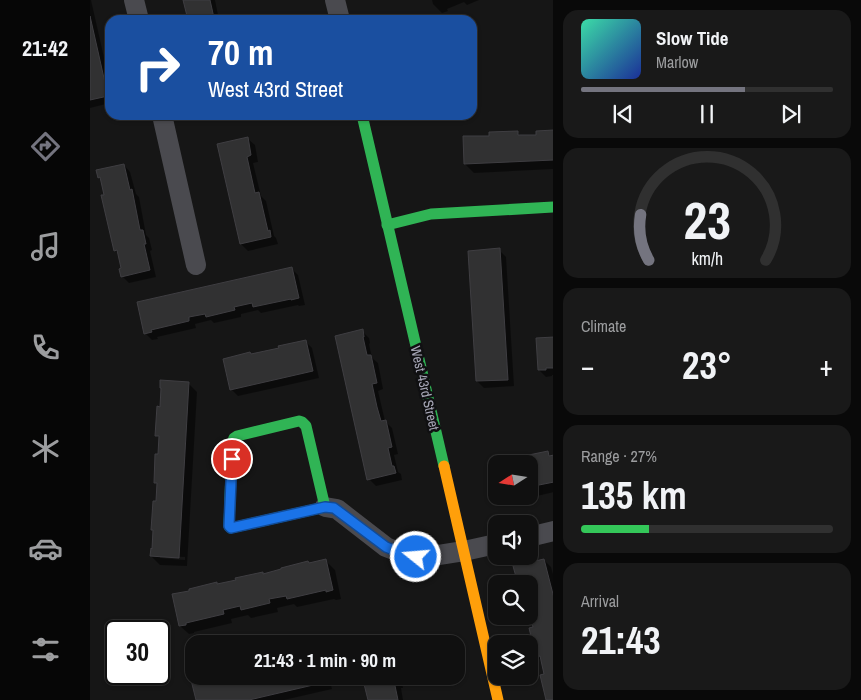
<!DOCTYPE html>
<meta charset="utf-8">
<style>
body{margin:0;font-family:"Archivo Narrow",sans-serif;background:#191919;color:#f1f3f6;height:100vh;display:flex;flex-direction:column;font-size:19px;white-space:nowrap}
*{box-sizing:border-box;margin:0}
p{font-size:16px;color:#9c9d9f}
.icon{flex:none;width:28px;height:28px;fill:none;stroke:currentColor;stroke-width:2;stroke-linecap:round;stroke-linejoin:round}
.map{position:relative;flex:1;overflow:hidden}
.drawer{display:flex;flex-direction:column;gap:10px;padding:10px;background:#090909;width:308px}
.drawer>*{flex:none}
.guide{position:absolute;left:15px;top:15px;width:372px;height:105px;border-radius:15px;box-shadow:0 1px 4px #0004,0 0 0 1px #303030;background:#1a4fa0;color:#fff;overflow:hidden}
.needle{width:32px;rotate:258deg}
.tools{position:absolute;left:398px;top:455px;display:grid;gap:10px}
.tools a{display:grid;place-items:center;width:50px;height:50px;border-radius:10px;background:#101010;box-shadow:0 1px 4px #0004,0 0 0 1px #303030;font-size:25px}
.speed{position:absolute;left:15px;top:620px;display:flex;gap:10px;font-size:25px;font-weight:700;text-align:center}
.speed>*{display:grid;place-content:center;width:65px;height:65px;border-radius:50%;background:#101010;box-shadow:0 1px 4px #0004,0 0 0 1px #303030;line-height:1}
.speed .limit{border:2px solid #111;border-radius:8px;background:#fff;color:#111}
.pin{position:absolute;display:grid;place-items:center;width:42px;height:42px;color:#fff;margin:-21px;border:2px solid #fff;border-radius:50%;box-shadow:0 1px 5px #0007}
.me{position:absolute;width:55px;margin:-28px;rotate:287deg;stroke-linejoin:round;filter:drop-shadow(0 0 4px #0008)}
.turn{display:flex;align-items:center;gap:18px;height:105px;padding:0 20px;font-size:22px}
.turn .icon{width:65px;height:65px;stroke-width:2.5}
.turn b{display:block;font-size:35px;line-height:42px}
.big{font-size:38px;font-weight:700;line-height:1.1}
.drawer .card{flex:1;display:flex;flex-direction:column;justify-content:center;gap:8px;min-width:0;padding:0 18px;border-radius:15px;background:#191919}
.drawer .dial{align-items:center;gap:0}
.dial svg{height:130px;overflow:visible;fill:none;stroke:#303030;stroke-width:7;stroke-linecap:round;text-anchor:middle}
.dial text{fill:#f1f3f6;stroke:none}
.song{display:flex;align-items:center;gap:15px}
.cover{width:60px;height:60px;border-radius:8px;background:linear-gradient(135deg,hsl(160 70% 55%),hsl(230 70% 35%))}
.played{height:5px;border-radius:2px;background:linear-gradient(90deg,#74747f 65%,#303030 65%)}
.keys{display:flex;justify-content:space-around;direction:ltr}
.heat{display:flex;justify-content:space-between;align-items:center;font-size:28px;direction:ltr}
.charge{height:8px;border-radius:4px;background:linear-gradient(90deg,#34c759 27%,#303030 0)}
.trip{position:absolute;left:95px;top:635px;width:280px;height:50px;border-radius:15px;background:#101010;box-shadow:0 1px 4px #0004,0 0 0 1px #303030;font-weight:700;line-height:50px;text-align:center}
main{display:flex;flex:1;min-height:0}
.menu{display:flex;flex-direction:column;width:90px;justify-content:space-around;align-items:center;background:#060606;color:#9c9d9f}
.menu .icon{width:35px;height:35px}
.menu .selected{color:#74747f}
.menu b{font-size:22px;color:#f1f3f6}
.map>svg:first-child{display:block}
</style>
<main>
<nav class="menu">
<b>21:42</b>
<svg class="icon selected" aria-label="directions" viewBox="0 0 24 24"><path d="M12 3l9 9-9 9-9-9zM9 14v-3h6M13 9l2 2-2 2"/></svg>
<svg class="icon" aria-label="music" viewBox="0 0 24 24"><path d="M9 18V5l10-2v13"/><circle cx="6" cy="18" r="3"/><circle cx="16" cy="16" r="3"/></svg>
<svg class="icon" aria-label="phone" viewBox="0 0 24 24"><path d="M5 4h4l2 5-3 2q2 4 5 5l2-3 5 2v4C11 20 4 13 5 4z"/></svg>
<svg class="icon" aria-label="climate" viewBox="0 0 24 24"><path d="M12 3v18M4 7l16 10M4 17L20 7"/></svg>
<svg class="icon" aria-label="car" viewBox="0 0 24 24"><path d="M5 17H2v-5l4-1 3-4h7l3 4 3 1v5h-3M9 17h6M6 11h13"/><circle cx="7" cy="17" r="2"/><circle cx="17" cy="17" r="2"/></svg>
<svg class="icon" aria-label="filters" viewBox="0 0 24 24"><path d="M4 7h16M4 17h16"/><circle cx="9" cy="7" r="2"/><circle cx="15" cy="17" r="2"/></svg>
</nav>
<div class="map">
<svg width="464" height="700" viewBox="0 0 464 700">
<rect width="100%" height="100%" fill="#161616"/>
<g fill="#0007" fill-rule="evenodd">
<path d="M 0,0 L 1,0 L 20,84 L 20,103 L 0,108 Z"/>
<path d="M 95,0 L 125,0 L 129,20 L 99,20 Z"/>
<path d="M 342,0 L 389,0 L 377,5 L 374,2 L 357,9 L 358,11 L 352,13 L 343,4 Z"/>
<path d="M 427,132 L 431,136 L 447,136 L 464,132 L 464,169 L 384,173 L 375,164 L 401,137 Z"/>
<path d="M 158,139 L 165,145 L 168,162 L 163,163 L 171,196 L 176,201 L 184,236 L 186,238 L 188,244 L 158,251 L 151,244 Z"/>
<path d="M 34,165 L 40,172 L 46,194 L 49,197 L 56,235 L 59,238 L 62,250 L 60,251 L 66,277 L 39,283 L 32,276 L 33,269 L 29,254 L 25,250 L 16,195 L 12,180 L 9,177 Z"/>
<path d="M 409,250 L 416,257 L 424,386 L 394,388 L 387,381 Z"/>
<path d="M 201,268 L 208,275 L 215,305 L 209,306 L 208,305 L 171,313 L 168,310 L 151,314 L 151,317 L 124,323 L 121,320 L 105,324 L 106,328 L 67,337 L 68,339 L 62,340 L 55,333 L 48,303 Z"/>
<path d="M 272,331 L 279,338 L 280,343 L 279,344 L 282,358 L 288,363 L 293,389 L 288,391 L 295,421 L 302,428 L 308,454 L 304,455 L 308,472 L 311,474 L 312,480 L 286,486 L 279,479 Z"/>
<path d="M 464,339 L 464,375 L 462,375 L 462,376 L 456,377 L 449,370 Z"/>
<path d="M 215,341 L 222,348 L 229,378 L 148,396 L 141,389 L 162,356 Z"/>
<path d="M 98,383 L 107,392 L 97,566 L 70,565 L 61,556 L 63,550 L 67,503 L 68,485 L 65,482 L 69,455 L 70,439 L 67,435 L 71,408 L 72,389 L 71,388 ZM 70,556 L 95,557 L 95,560 L 70,558 Z"/>
<path d="M 457,452 L 462,457 L 464,456 L 464,492 L 421,502 L 415,496 L 439,496 L 439,464 Z"/>
<path d="M 454,560 L 461,567 L 464,578 L 464,700 L 457,700 L 456,675 L 453,662 L 447,657 L 441,629 L 445,628 L 442,618 L 439,614 L 439,584 Z"/>
<path d="M 236,561 L 245,570 L 251,599 L 246,600 L 244,599 L 207,607 L 204,604 L 187,608 L 188,612 L 161,618 L 158,615 L 141,619 L 142,623 L 104,632 L 104,633 L 99,634 L 90,626 L 128,585 L 172,573 L 174,575 Z"/>
<path d="M 133,676 L 239,676 L 242,689 L 194,700 L 107,700 L 110,682 Z"/>
<path d="M 274,676 L 311,676 L 313,688 L 311,688 L 313,700 L 279,700 Z"/>
</g>
<g fill="#313132" stroke="#3f3e42">
<path d="M 93,0 L 120,0 L 124,18 L 128,17 L 129,20 L 98,20 Z"/>
<path d="M 0,16 L 18,96 L 0,100 Z"/>
<path d="M 464,130 L 464,160 L 374,164 L 373,136 L 399,136 L 399,132 L 428,131 L 428,135 L 446,135 L 446,131 Z"/>
<path d="M 158,137 L 161,155 L 157,157 L 165,193 L 169,192 L 178,231 L 180,230 L 181,237 L 150,244 L 127,144 Z"/>
<path d="M 34,164 L 40,190 L 42,189 L 50,230 L 53,230 L 56,244 L 54,244 L 60,270 L 31,277 L 29,269 L 31,268 L 27,250 L 24,251 L 11,195 L 14,195 L 10,177 L 8,178 L 6,170 Z"/>
<path d="M 410,248 L 418,380 L 386,381 L 378,251 Z"/>
<path d="M 202,267 L 209,298 L 201,300 L 201,299 L 163,307 L 162,303 L 144,307 L 145,310 L 116,317 L 115,314 L 99,317 L 99,321 L 61,330 L 62,332 L 54,334 L 47,302 Z"/>
<path d="M 273,329 L 274,337 L 273,337 L 277,355 L 281,355 L 287,383 L 282,384 L 287,407 L 291,421 L 296,420 L 302,447 L 298,448 L 302,466 L 304,466 L 306,473 L 277,480 L 245,336 Z"/>
<path d="M 464,337 L 464,368 L 456,368 L 456,370 L 448,370 L 446,338 Z"/>
<path d="M 216,340 L 223,371 L 140,390 L 133,359 L 160,352 L 161,354 L 189,348 L 188,346 Z"/>
<path d="M 70,380 L 99,382 L 89,558 L 60,556 L 61,548 L 62,549 L 63,530 L 61,530 L 63,501 L 66,501 L 67,483 L 64,483 L 65,454 L 68,454 L 69,436 L 65,436 L 67,406 L 70,407 L 71,388 L 70,388 Z"/>
<path d="M 458,451 L 459,456 L 464,455 L 464,482 L 439,487 L 439,464 L 421,464 L 430,462 L 429,457 Z"/>
<path d="M 236,559 L 243,590 L 236,592 L 236,590 L 197,599 L 196,596 L 179,599 L 180,603 L 151,610 L 150,606 L 133,610 L 134,614 L 96,623 L 96,625 L 89,626 L 82,594 L 99,591 L 99,589 L 127,582 L 127,584 L 146,580 L 145,578 L 173,572 L 173,574 L 191,569 L 191,568 L 218,561 L 219,563 Z"/>
<path d="M 454,559 L 464,598 L 464,700 L 456,700 L 450,675 L 454,674 L 450,656 L 446,657 L 439,628 L 443,627 L 439,611 L 439,584 L 428,584 L 423,566 Z"/>
<path d="M 128,676 L 235,676 L 236,682 L 159,700 L 106,700 L 101,680 L 109,679 L 110,680 Z"/>
<path d="M 272,676 L 306,676 L 307,681 L 304,681 L 308,700 L 278,700 Z"/>
</g>
<g fill="none" stroke-linecap="round" stroke-linejoin="round">
<g stroke="#4a4a4f" stroke-width="20">
<path d="M 44,0 L 49,20"/>
<path d="M 245,0 L 250,20"/>
<path d="M 72,115 L 106,265"/>
<path d="M 235,507 L 247,509 L 296,547 L 319,556 L 336,557 L 374,551 L 406,544"/>
<path d="M 439,537 L 464,531"/>
</g>
<g stroke="#30b455" stroke-width="11">
<path d="M 272,115 L 354,466"/>
<path d="M 297,225 L 341,214 L 464,207"/>
<path d="M 209,421 L 212,422 L 216,426 L 235,507 L 141,528 L 139,526 L 142,443 L 144,438 L 147,436 Z"/>
</g>
<path stroke="#ff9f0a" stroke-width="11" d="M 354,466 L 408,700"/>
</g>
<g fill="none" stroke-linecap="round" stroke-linejoin="round">
<g stroke="#114b97" stroke-width="12">
<path id="route" d="M 142,459 L 139,526 L 141,528 L 235,507 L 244,508 L 296,547 L 311,553 L 326,557"/>
</g>
<use href="#route" stroke="#1a73e8" stroke-width="9"/>
</g>
<g text-anchor="middle" stroke-width="5" stroke-linejoin="round" paint-order="stroke">
<g font-size="14" fill="#a7a7b7" stroke="#101012">
<text transform="translate(335 388) rotate(77)" y="5">West 43rd Street</text>
</g>
</g>
</svg>
<div class="tools">
<a><svg class="needle" viewBox="-14 -14 28 28"><path d="M0-13l5 13h-10z" fill="#e53935"/><path d="M0 13l5-13h-10z" fill="#9c9d9f"/></svg></a>
<a><svg class="icon" aria-label="sound" viewBox="0 0 24 24"><path d="M4 9h4l5-4v14l-5-4H4zM17 9q2 3 0 6"/></svg></a>
<a><svg class="icon" aria-label="search" viewBox="0 0 24 24"><circle cx="10" cy="10" r="6"/><path d="M15 15l6 6"/></svg></a>
<a><svg class="icon" aria-label="layers" viewBox="0 0 24 24"><path d="M12 4l9 5-9 5-9-5zM3 14l9 5 9-5"/></svg></a>
</div>
<div class="speed"><div class="limit">30</div></div>
<div class="pin" style="left:142px;top:459px;background:#d93025"><svg class="icon" aria-label="arrive" viewBox="0 0 24 24"><path d="M6 21V4h12l-3 4 3 4H6"/></svg></div>
<svg class="me" style="left:326px;top:557px" viewBox="-20 -20 40 40"><circle r="17" fill="#1a73e8" stroke="#fff" stroke-width="3"/><path d="M0-11L8 9 0 5-8 9z" fill="#fff"/></svg>
<div class="trip">21:43 · 1 min · 90 m</div>
<div class="guide">
<div class="turn"><svg class="icon" aria-label="right" viewBox="0 0 24 24"><path d="M7 20v-9h11M14 6l5 5-5 5"/></svg><div><b>70 m</b>West 43rd Street</div></div>
</div>
</div>
<section class="drawer">
<div class="card">
<div class="song"><i class="cover"></i><div><b>Slow Tide</b><p>Marlow</p></div></div>
<div class="played"></div>
<div class="keys"><svg class="icon" aria-label="previous" viewBox="0 0 24 24"><path d="M18 5L8 12l10 7zM5 5v14"/></svg><svg class="icon" aria-label="pause" viewBox="0 0 24 24"><path d="M8 5v14M16 5v14"/></svg><svg class="icon" aria-label="next" viewBox="0 0 24 24"><path d="M6 5l10 7-10 7zM19 5v14"/></svg></div>
</div>
<div class="card dial"><svg viewBox="0 0 100 80">
<path d="M14 69A42 42 0 1 1 86 69"/>
<path d="M14 69A42 42 0 0 1 9 41" stroke="#74747f"/>
<text x="50" y="56" font-size="32" font-weight="700">23</text>
<text x="50" y="72" font-size="11">km/h</text>
</svg></div>
<div class="card"><p>Climate</p>
<div class="heat"><a>−</a><b class="big">23°</b><a>+</a></div>
</div>
<div class="card"><p>Range · 27%</p><b class="big">135 km</b><div class="charge"></div></div>
<div class="card"><p>Arrival</p><b class="big">21:43</b></div>
</section>
</main>
